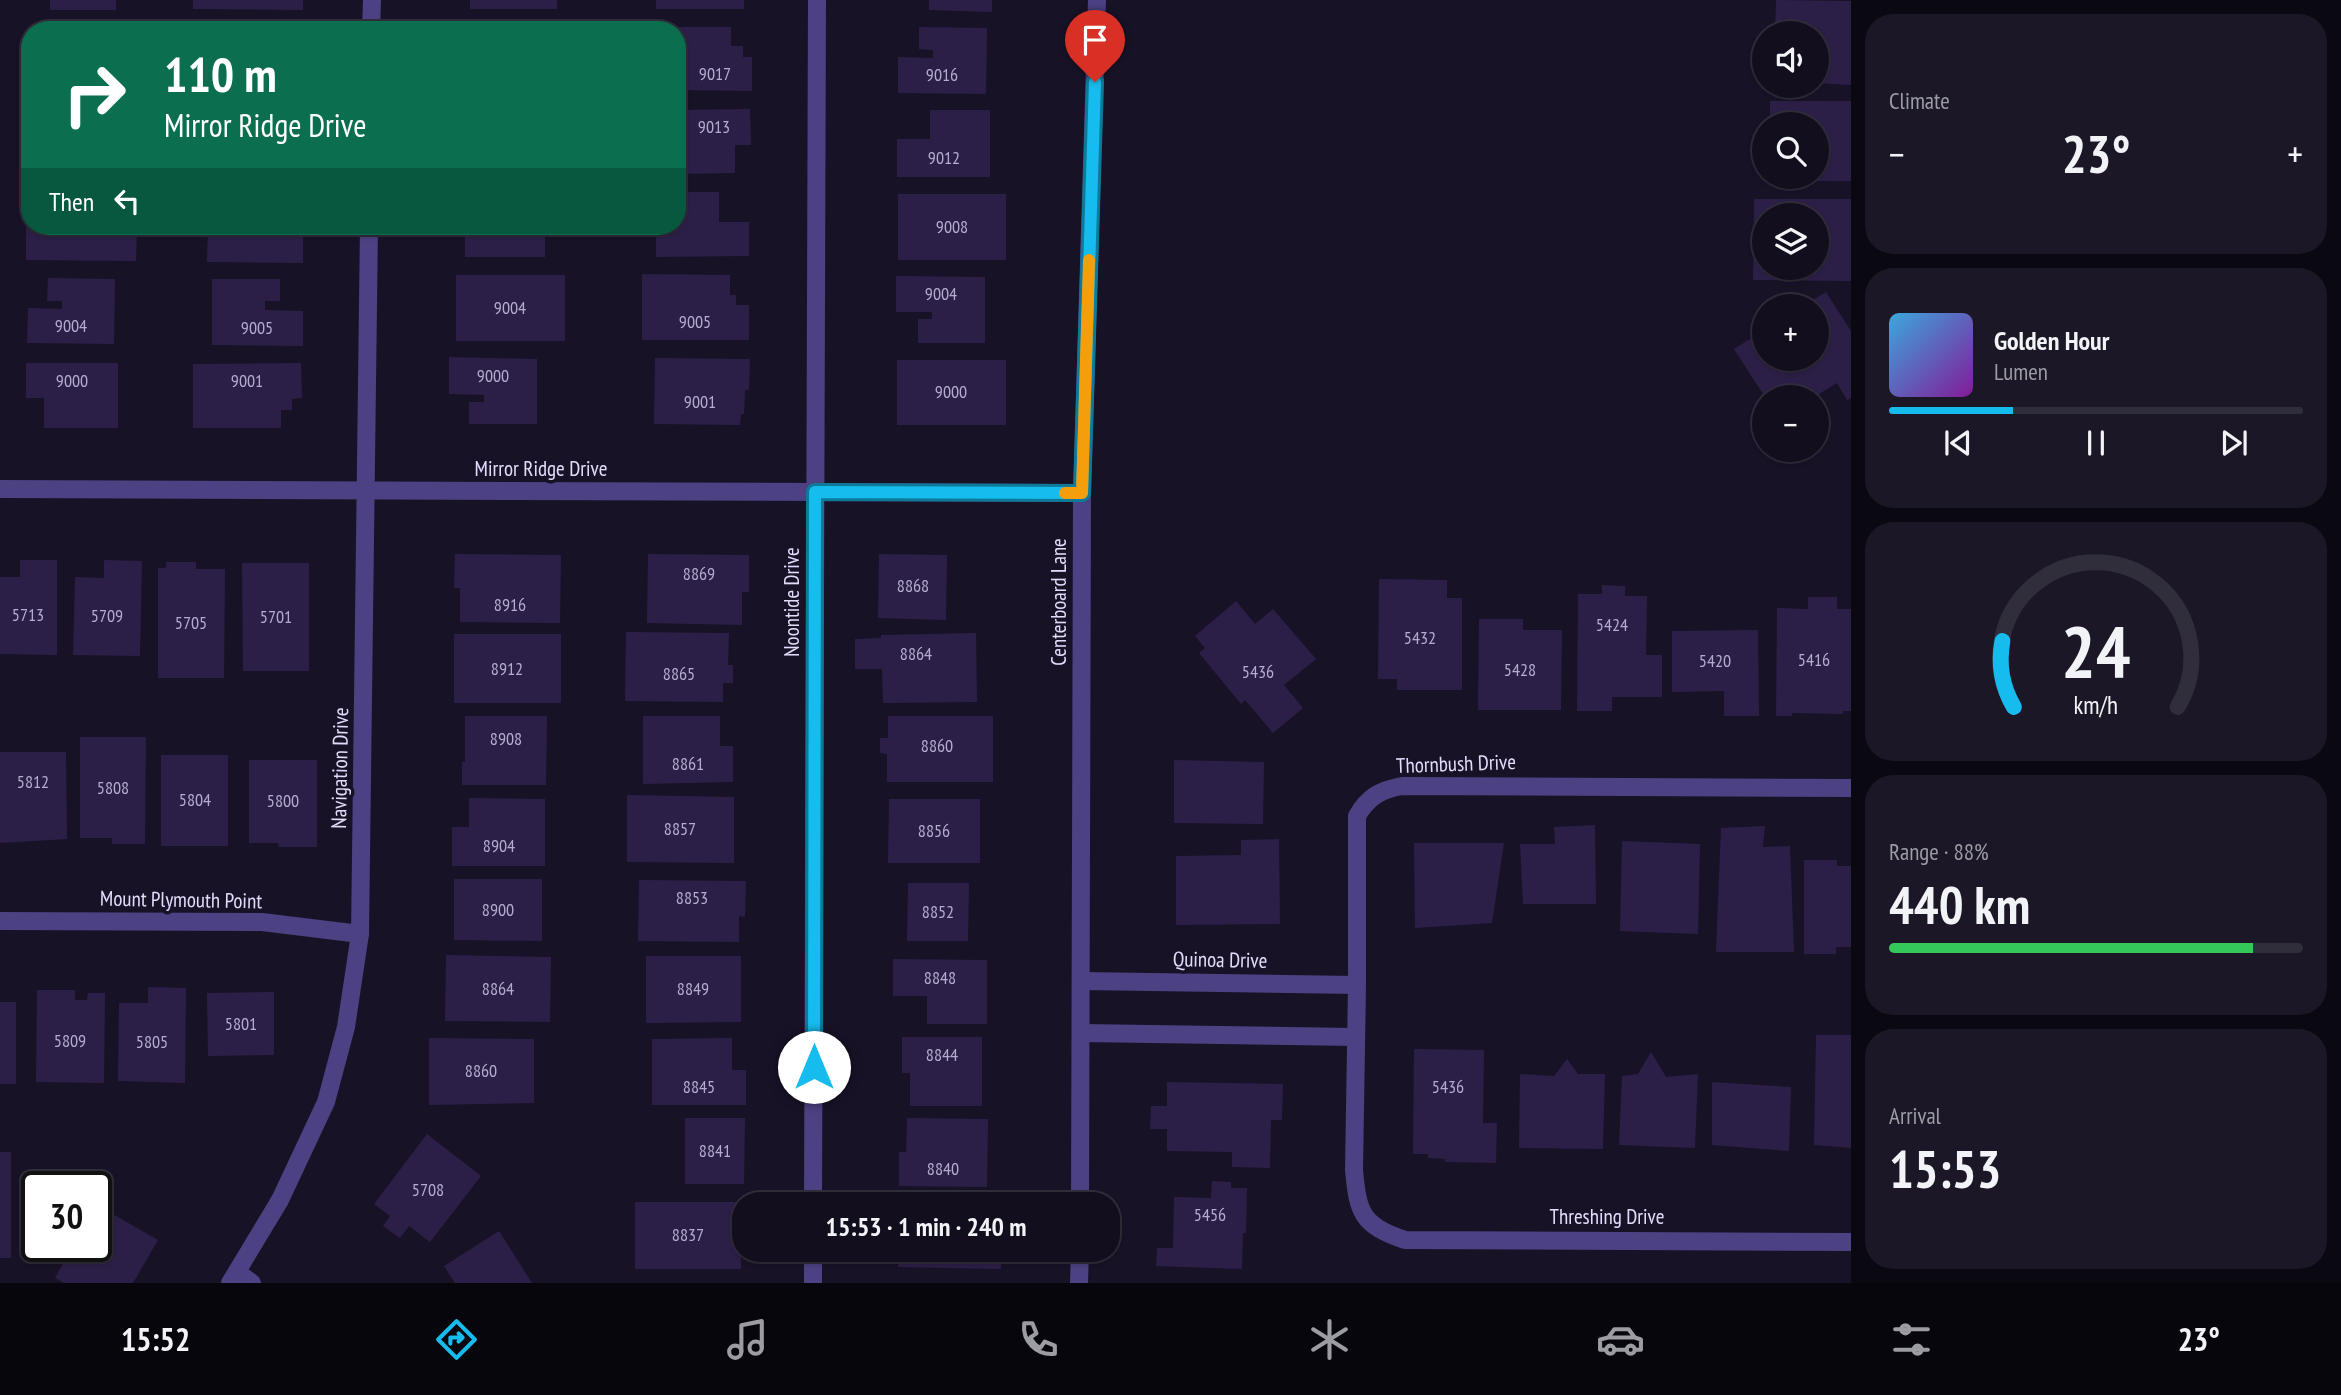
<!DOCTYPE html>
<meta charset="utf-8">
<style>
body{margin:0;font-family:"PT Sans Narrow",sans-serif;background:#1b1726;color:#f1f3f6;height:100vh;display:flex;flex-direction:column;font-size:26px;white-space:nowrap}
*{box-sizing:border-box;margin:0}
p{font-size:23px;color:#9c9ca4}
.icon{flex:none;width:38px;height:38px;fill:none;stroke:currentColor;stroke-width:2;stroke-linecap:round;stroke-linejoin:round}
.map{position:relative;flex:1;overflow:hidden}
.panel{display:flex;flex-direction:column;gap:14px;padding:14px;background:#0a0810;width:490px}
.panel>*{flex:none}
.hud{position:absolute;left:21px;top:21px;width:665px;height:214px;border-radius:28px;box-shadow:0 2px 5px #0004,0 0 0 2px #312e3b;background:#0b6e4f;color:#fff;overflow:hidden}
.tools{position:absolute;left:1752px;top:21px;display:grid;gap:14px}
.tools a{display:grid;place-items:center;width:77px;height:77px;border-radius:50%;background:#120e1d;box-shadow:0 2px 5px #0004,0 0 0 2px #312e3b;font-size:35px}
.speed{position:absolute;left:21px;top:1171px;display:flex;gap:14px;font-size:35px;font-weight:700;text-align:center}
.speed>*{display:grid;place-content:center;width:91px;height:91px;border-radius:50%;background:#120e1d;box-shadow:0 2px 5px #0004,0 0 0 2px #312e3b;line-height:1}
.speed .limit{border:4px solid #111;border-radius:10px;background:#fff;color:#111}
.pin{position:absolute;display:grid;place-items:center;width:60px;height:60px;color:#fff;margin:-72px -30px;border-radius:50% 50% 50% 0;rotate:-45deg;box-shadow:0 0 7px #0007}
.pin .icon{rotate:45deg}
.me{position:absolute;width:77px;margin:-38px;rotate:0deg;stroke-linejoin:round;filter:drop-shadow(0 0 5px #0008)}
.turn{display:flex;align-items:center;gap:24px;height:147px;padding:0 28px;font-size:32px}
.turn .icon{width:91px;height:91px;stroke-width:2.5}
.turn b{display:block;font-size:49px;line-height:60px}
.then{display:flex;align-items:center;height:66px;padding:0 28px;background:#0003;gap:14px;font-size:26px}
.big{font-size:52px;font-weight:600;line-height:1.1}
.panel .widget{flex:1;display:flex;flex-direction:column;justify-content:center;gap:10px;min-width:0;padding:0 24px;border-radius:28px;background:#1b1726}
.panel .dial{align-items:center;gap:0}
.dial svg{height:182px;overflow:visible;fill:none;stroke:#312e3b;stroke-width:7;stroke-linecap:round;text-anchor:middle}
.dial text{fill:#f1f3f6;stroke:none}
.song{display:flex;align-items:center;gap:21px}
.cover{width:84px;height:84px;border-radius:10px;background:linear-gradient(135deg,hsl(200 70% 55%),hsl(290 70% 35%))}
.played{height:7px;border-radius:4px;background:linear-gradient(90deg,#16bced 30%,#312e3b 30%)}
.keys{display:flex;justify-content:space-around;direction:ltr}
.heat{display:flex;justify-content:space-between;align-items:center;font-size:38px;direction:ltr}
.charge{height:10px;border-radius:5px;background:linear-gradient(90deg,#34c759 88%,#312e3b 0)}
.trip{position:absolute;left:732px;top:1192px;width:388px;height:70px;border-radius:28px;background:#120e1d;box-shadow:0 2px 5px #0004,0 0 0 2px #312e3b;font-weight:600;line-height:70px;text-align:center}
.menu{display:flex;height:112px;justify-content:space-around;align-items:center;background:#07060c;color:#9c9ca4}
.menu .icon{width:49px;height:49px}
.menu .selected{color:#16bced}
.menu b{font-size:32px;color:#f1f3f6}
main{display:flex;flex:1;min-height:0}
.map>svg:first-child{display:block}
</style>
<main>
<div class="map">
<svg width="1851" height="1283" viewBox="0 0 1851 1283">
<rect width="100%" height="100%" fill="#181227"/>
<g fill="#2c1f47" fill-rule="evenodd">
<rect x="50" y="0" width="66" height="10"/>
<path d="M 193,0 L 303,0 L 303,10 L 193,9 Z"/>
<rect x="470" y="0" width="87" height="9"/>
<rect x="656" y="0" width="88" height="9"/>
<path d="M 929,0 L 992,0 L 992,12 L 929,10 Z"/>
<path d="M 1776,0 L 1851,1 L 1851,85 L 1816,83 L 1816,33 L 1775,33 Z"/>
<rect x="467" y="24" width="76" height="6"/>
<path d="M 207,26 L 263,27 L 263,30 L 207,30 Z"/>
<rect x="45" y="27" width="74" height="3"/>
<path d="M 643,27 L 731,27 L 731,46 L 743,46 L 743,57 L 752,57 L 752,91 L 677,90 L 677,30 L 643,30 Z"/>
<path d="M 919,27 L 987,28 L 986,94 L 898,93 L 898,57 L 933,58 L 933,50 L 919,49 Z"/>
<rect x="26" y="56" width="4" height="38"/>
<path d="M 1770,101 L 1851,101 L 1851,181 L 1779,181 L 1779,177 L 1816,177 L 1816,124 L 1770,124 Z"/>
<path d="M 750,109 L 751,145 L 735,145 L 735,173 L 677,174 L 677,110 Z"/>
<path d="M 930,110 L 990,110 L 990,177 L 897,177 L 897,139 L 930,139 Z"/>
<rect x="26" y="140" width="4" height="37"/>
<path d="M 677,192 L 719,192 L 719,222 L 749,222 L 749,256 L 656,257 L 656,226 L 677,226 Z"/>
<path d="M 26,194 L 30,194 L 30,226 L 137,226 L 136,261 L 26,260 Z"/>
<rect x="898" y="194" width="108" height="66"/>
<path d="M 1754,199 L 1851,199 L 1851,281 L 1753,280 ZM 1764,215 L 1816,215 L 1816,268 L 1764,268 Z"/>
<path d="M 208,226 L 303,226 L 303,263 L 207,262 Z"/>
<path d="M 458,226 L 545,226 L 545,257 L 465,257 L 465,237 L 458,237 Z"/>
<path d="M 642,274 L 730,275 L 730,295 L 736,295 L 736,305 L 749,305 L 749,340 L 642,340 Z"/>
<rect x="456" y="275" width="109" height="66"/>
<path d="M 896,276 L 985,277 L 985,343 L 918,343 L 918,319 L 932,319 L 932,312 L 896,312 Z"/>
<path d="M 48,278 L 115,279 L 114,344 L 27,343 L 28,308 L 62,309 L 62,301 L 47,301 Z"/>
<path d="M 212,279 L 280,279 L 280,301 L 265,301 L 265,310 L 303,311 L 303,346 L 212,345 Z"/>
<path d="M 1826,292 L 1851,331 L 1851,398 L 1847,400 L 1837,383 L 1814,397 L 1765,397 L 1734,349 L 1764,330 L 1764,359 L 1816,359 L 1816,306 L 1803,306 Z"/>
<path d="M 449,357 L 537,359 L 537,424 L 469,424 L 469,402 L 484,402 L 484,395 L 449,394 Z"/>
<path d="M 655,358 L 750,359 L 749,390 L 745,390 L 744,414 L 741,414 L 740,425 L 654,424 Z"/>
<rect x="897" y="360" width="109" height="65"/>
<path d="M 26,363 L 118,363 L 118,428 L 44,428 L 44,398 L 26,398 Z"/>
<path d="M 301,363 L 302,398 L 292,399 L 292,410 L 281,410 L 281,428 L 193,428 L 193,364 Z"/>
<path d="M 455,554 L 561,555 L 560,623 L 460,622 L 460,588 L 454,588 Z"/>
<path d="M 648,554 L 749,555 L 749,592 L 742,592 L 742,625 L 647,623 Z"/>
<path d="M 879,554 L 947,555 L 946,620 L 878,618 Z"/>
<path d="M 20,560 L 57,560 L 57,655 L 0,654 L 0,577 L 20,577 Z"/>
<path d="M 104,560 L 142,561 L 140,656 L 73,655 L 75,577 L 104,578 Z"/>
<path d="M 166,562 L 196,562 L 196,569 L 225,569 L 224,678 L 158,678 L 158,568 L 166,568 Z"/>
<path d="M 242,563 L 309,563 L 309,671 L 243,671 Z"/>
<path d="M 1379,579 L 1447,580 L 1447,598 L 1462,598 L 1462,690 L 1397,690 L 1397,679 L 1378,679 Z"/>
<path d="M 1602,585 L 1625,586 L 1625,596 L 1647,596 L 1646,655 L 1662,655 L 1662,697 L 1612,697 L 1612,711 L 1577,711 L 1578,594 L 1602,594 Z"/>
<path d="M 1808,597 L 1837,597 L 1837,609 L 1851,609 L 1851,711 L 1843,711 L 1843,714 L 1792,713 L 1792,716 L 1776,716 L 1777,608 L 1808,609 Z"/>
<path d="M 1236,601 L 1255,624 L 1273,609 L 1316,659 L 1284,685 L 1303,708 L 1273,733 L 1245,700 L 1241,704 L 1199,653 L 1205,648 L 1195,636 Z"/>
<path d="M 1479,619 L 1523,619 L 1523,630 L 1562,630 L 1561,710 L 1478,710 Z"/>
<path d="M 1758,630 L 1759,716 L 1724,716 L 1724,691 L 1672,692 L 1672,631 Z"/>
<path d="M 626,632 L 729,633 L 728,665 L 733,665 L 733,683 L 723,683 L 723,702 L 625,701 Z"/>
<path d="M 976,633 L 977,702 L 883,703 L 882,669 L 855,669 L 855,639 L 881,638 L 881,635 Z"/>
<rect x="454" y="634" width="107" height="69"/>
<path d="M 465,716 L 547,716 L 546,785 L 462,785 L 462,762 L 465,762 Z"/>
<path d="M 643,716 L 720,716 L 720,746 L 733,746 L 733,782 L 643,784 Z"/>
<path d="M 888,716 L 993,716 L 993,782 L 887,782 L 887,754 L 880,753 L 880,738 L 888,738 Z"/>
<path d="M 80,737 L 146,737 L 145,844 L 112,844 L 112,838 L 80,838 Z"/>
<path d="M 0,752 L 66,752 L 67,839 L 0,843 Z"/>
<rect x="161" y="755" width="67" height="91"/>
<path d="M 249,760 L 317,760 L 317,847 L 279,847 L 278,843 L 249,843 Z"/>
<path d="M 1174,760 L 1264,762 L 1263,824 L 1174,823 Z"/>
<path d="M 627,795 L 734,797 L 734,863 L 627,862 Z"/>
<path d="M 469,798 L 545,799 L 545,866 L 452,866 L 452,827 L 469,827 Z"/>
<path d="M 889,799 L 980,799 L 980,863 L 888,863 Z"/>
<path d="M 1595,825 L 1596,904 L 1523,904 L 1520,844 L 1555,844 L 1554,827 Z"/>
<path d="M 1765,826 L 1763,847 L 1790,846 L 1794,952 L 1716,952 L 1721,828 Z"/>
<path d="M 1279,839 L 1280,924 L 1176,925 L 1176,856 L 1241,855 L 1241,840 Z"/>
<path d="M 1622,841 L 1700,844 L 1698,934 L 1620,931 Z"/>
<path d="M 1414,843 L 1504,843 L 1492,923 L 1415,928 Z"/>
<path d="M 1804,860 L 1837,860 L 1837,866 L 1851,866 L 1851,947 L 1836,947 L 1836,954 L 1804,954 Z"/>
<path d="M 454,879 L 542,879 L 542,941 L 454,940 Z"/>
<path d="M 639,880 L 746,881 L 745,917 L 739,916 L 739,942 L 638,941 Z"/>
<path d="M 908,883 L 969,883 L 968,941 L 907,941 Z"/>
<path d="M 446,955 L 551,957 L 550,1022 L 445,1021 Z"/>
<path d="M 646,956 L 741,956 L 741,1022 L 646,1023 Z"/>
<path d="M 893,959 L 987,960 L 987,1024 L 927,1024 L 927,996 L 893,996 Z"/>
<path d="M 148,987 L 186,988 L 185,1083 L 118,1081 L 119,1003 L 148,1003 Z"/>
<path d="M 37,990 L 75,990 L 75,1000 L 87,1000 L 88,993 L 105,993 L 104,1083 L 36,1082 Z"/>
<path d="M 274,992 L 274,1055 L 208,1056 L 207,993 Z"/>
<rect x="0" y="1002" width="16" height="82"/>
<path d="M 1816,1035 L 1851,1035 L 1851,1148 L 1814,1145 Z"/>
<path d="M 902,1037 L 982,1037 L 982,1106 L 910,1106 L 910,1073 L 902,1073 Z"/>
<path d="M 429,1038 L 534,1039 L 534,1103 L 429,1105 Z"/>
<path d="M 732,1038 L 732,1070 L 746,1070 L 746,1105 L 652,1105 L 652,1039 Z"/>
<path d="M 1414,1049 L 1484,1050 L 1483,1123 L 1497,1123 L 1496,1163 L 1445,1162 L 1445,1159 L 1428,1158 L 1428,1154 L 1413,1154 Z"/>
<path d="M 1651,1052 L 1666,1077 L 1698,1074 L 1695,1148 L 1619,1145 L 1622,1076 L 1638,1074 Z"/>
<path d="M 1567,1059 L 1578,1074 L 1605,1074 L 1603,1149 L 1519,1148 L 1520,1074 L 1554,1076 Z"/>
<path d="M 1167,1082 L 1283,1084 L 1282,1120 L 1271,1120 L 1270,1168 L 1232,1167 L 1232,1152 L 1167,1151 L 1167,1129 L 1150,1129 L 1151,1106 L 1167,1106 Z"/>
<path d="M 1712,1082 L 1791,1087 L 1789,1151 L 1712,1145 Z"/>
<path d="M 685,1118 L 745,1118 L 744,1184 L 685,1184 Z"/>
<path d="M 907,1118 L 988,1119 L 987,1187 L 899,1186 L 899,1152 L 906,1152 Z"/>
<path d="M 427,1134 L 481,1176 L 430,1242 L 409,1226 L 400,1238 L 383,1226 L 390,1216 L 374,1204 Z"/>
<rect x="0" y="1152" width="11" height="106"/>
<path d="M 1212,1181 L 1231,1182 L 1231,1188 L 1247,1188 L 1246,1233 L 1243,1233 L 1242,1269 L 1156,1266 L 1157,1248 L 1173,1248 L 1174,1197 L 1211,1198 Z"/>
<path d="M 895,1200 L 986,1202 L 986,1204 L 895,1204 Z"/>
<rect x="635" y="1202" width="106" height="67"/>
<path d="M 97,1205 L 158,1240 L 133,1283 L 64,1283 L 55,1278 L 73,1246 L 96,1246 Z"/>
<path d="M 499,1231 L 532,1283 L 455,1283 L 444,1266 Z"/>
<path d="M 899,1250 L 1002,1250 L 1001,1269 L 898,1267 Z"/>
</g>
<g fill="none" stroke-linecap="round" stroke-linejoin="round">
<g stroke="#4c4182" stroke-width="18">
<path d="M 371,30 L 372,0"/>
<path d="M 0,489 L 1082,493"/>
<path d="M 1851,788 L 1402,786 C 1380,790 1368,797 1357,816 L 1357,985 L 1354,1170 C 1358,1214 1362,1225 1405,1240 L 1851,1242"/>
<path d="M 0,921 L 262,922 L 360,934"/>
<path d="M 1082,981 L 1357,985"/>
<path d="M 1082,1033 L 1355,1037"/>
<path d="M 813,1204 L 817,0"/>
<path d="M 1080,1204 L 1082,493 L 1097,0"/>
<path d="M 237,1272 L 252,1283"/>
<path d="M 230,1283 L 280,1200 L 326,1102 L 346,1027 L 360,934 L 369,226"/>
<path d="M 813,1283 L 813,1250"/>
<path d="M 1079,1283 L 1080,1250"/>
</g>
</g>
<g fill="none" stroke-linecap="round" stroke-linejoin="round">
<g stroke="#0e7a9a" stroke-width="18">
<path id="route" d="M 814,1067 L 815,492 L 1082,493 L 1095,82"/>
</g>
<use href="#route" stroke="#16bced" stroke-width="12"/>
<path stroke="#f59e0b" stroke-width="12" d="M 1065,493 L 1082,493 L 1089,260"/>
</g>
<g text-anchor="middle" stroke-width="7" stroke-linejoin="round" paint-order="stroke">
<g font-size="18" fill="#b5accf">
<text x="715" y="80">9017</text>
<text x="942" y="81">9016</text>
<text x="714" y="133">9013</text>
<text x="944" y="164">9012</text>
<text x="952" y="233">9008</text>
<text x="941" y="300">9004</text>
<text x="510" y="314">9004</text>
<text x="695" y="328">9005</text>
<text x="71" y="332">9004</text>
<text x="257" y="334">9005</text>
<text x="493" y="382">9000</text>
<text x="72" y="387">9000</text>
<text x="247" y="387">9001</text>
<text x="951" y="398">9000</text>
<text x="700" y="408">9001</text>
<text x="699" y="580">8869</text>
<text x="913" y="592">8868</text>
<text x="510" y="611">8916</text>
<text x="28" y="621">5713</text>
<text x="107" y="622">5709</text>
<text x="276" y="623">5701</text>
<text x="191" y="629">5705</text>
<text x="1612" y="631">5424</text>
<text x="1420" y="644">5432</text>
<text x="916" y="660">8864</text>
<text x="1814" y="666">5416</text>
<text x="1715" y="667">5420</text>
<text x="507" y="675">8912</text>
<text x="1520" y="676">5428</text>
<text x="1258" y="678">5436</text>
<text x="679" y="680">8865</text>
<text x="506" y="745">8908</text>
<text x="937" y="752">8860</text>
<text x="688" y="770">8861</text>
<text x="33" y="788">5812</text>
<text x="113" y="794">5808</text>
<text x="195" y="806">5804</text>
<text x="283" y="807">5800</text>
<text x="680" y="835">8857</text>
<text x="934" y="837">8856</text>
<text x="499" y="852">8904</text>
<text x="692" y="904">8853</text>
<text x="498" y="916">8900</text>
<text x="938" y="918">8852</text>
<text x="940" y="984">8848</text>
<text x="498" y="995">8864</text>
<text x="693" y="995">8849</text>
<text x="241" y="1030">5801</text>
<text x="70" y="1047">5809</text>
<text x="152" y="1048">5805</text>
<text x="942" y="1061">8844</text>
<text x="481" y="1077">8860</text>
<text x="699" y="1093">8845</text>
<text x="1448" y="1093">5436</text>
<text x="715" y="1157">8841</text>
<text x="943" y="1175">8840</text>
<text x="428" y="1196">5708</text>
<text x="1210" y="1221">5456</text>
<text x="688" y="1241">8837</text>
</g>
<g font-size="21" fill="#e3dbfc" stroke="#181227">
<text x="541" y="476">Mirror Ridge Drive</text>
<text transform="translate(792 602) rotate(-90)" y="7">Noontide Drive</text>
<text transform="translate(1059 602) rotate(-90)" y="7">Centerboard Lane</text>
<text transform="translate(1456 764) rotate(-2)" y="7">Thornbush Drive</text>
<text transform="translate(340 768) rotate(-89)" y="7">Navigation Drive</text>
<text transform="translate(181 900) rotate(1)" y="7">Mount Plymouth Point</text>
<text transform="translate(1220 960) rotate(1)" y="7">Quinoa Drive</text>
<text x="1607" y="1224">Threshing Drive</text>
</g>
</g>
</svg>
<div class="tools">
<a><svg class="icon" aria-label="sound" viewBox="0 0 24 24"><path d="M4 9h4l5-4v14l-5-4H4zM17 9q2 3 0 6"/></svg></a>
<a><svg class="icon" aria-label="search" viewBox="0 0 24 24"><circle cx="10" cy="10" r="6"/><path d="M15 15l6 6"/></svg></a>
<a><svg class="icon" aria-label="layers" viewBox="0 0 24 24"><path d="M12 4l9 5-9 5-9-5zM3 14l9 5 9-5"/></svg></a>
<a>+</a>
<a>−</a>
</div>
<div class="speed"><div class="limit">30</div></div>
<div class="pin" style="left:1095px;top:82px;background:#d93025"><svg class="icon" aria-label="arrive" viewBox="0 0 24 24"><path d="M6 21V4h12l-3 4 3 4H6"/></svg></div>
<svg class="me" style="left:814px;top:1067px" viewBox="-20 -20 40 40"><circle r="19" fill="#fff"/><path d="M0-13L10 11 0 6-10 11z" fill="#16bced"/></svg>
<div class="trip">15:53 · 1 min · 240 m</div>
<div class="hud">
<div class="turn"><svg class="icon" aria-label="right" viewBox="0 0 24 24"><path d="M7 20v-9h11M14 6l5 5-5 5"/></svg><div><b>110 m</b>Mirror Ridge Drive</div></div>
<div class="then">Then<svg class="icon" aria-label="left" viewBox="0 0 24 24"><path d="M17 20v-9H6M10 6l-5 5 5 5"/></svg></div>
</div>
</div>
<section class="panel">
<div class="widget"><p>Climate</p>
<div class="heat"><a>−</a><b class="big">23°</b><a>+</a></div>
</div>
<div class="widget">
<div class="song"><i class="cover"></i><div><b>Golden Hour</b><p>Lumen</p></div></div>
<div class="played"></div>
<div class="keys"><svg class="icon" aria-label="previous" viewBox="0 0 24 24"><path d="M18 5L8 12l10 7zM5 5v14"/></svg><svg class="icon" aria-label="pause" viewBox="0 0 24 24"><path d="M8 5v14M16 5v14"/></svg><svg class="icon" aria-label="next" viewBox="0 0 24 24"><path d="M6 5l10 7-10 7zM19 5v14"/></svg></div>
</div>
<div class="widget dial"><svg viewBox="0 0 100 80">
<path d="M14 69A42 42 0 1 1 86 69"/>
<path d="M14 69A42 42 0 0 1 9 40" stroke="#16bced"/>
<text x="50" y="56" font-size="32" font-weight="700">24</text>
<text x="50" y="72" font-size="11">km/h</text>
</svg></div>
<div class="widget"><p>Range · 88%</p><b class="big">440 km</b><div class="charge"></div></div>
<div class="widget"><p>Arrival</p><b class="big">15:53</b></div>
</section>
</main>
<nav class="menu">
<b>15:52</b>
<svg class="icon selected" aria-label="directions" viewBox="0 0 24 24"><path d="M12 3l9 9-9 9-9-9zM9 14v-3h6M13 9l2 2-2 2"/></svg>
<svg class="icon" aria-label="music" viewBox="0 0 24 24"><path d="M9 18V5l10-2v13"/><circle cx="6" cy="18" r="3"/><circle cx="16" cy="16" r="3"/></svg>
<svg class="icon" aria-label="phone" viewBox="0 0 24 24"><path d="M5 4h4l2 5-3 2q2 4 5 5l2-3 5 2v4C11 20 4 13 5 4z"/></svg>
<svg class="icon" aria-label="climate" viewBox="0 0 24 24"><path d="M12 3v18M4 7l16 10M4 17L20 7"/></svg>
<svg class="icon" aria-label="car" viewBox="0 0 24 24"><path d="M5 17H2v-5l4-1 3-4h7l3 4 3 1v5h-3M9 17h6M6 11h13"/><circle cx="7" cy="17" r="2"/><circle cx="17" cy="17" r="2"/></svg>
<svg class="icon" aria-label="filters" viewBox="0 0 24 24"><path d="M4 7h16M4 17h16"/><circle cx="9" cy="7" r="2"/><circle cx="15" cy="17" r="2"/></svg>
<b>23°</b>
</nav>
